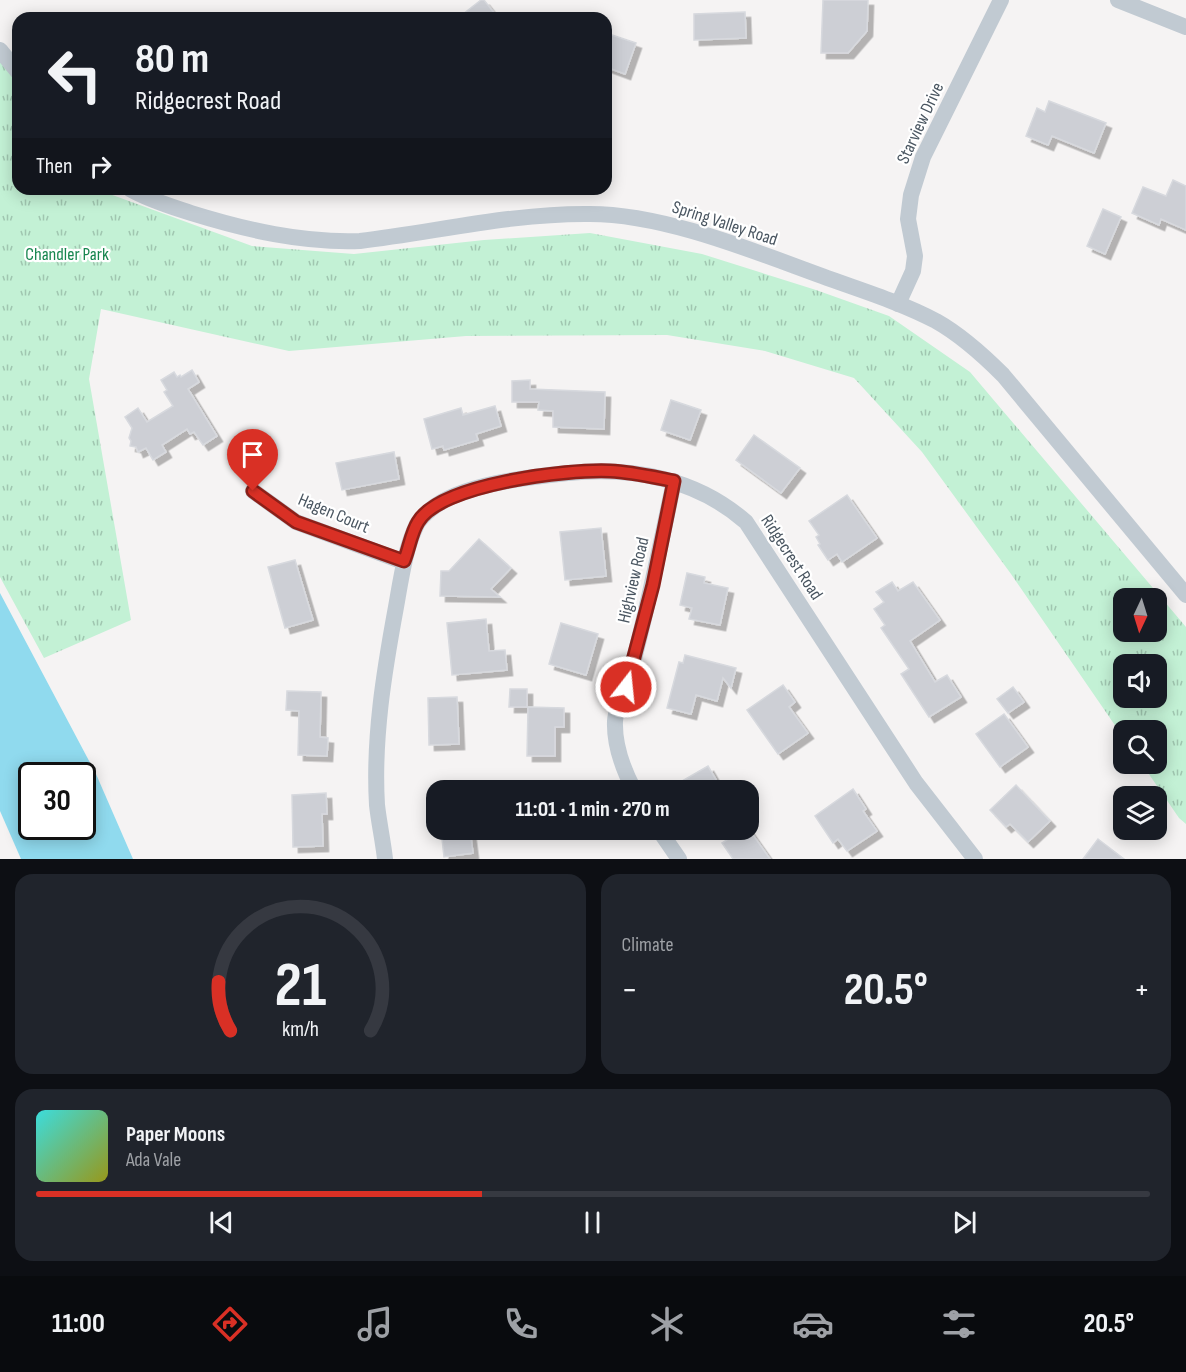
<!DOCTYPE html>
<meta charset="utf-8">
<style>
body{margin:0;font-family:"Sofia Sans Condensed",sans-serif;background:#20242c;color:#f1f3f6;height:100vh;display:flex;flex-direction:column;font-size:22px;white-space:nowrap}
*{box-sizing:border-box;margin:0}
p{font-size:20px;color:#9ea1a6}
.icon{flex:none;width:33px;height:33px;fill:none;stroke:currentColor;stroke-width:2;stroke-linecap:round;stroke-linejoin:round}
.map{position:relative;height:859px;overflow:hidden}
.drawer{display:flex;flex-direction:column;gap:15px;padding:15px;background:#0d0f14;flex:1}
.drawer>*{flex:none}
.top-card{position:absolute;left:12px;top:12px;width:600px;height:183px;border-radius:18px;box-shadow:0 3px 15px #0003;background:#171b24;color:#f1f3f6;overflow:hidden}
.needle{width:39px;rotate:184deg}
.buttons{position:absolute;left:1113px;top:588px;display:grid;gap:12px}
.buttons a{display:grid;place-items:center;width:54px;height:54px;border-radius:12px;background:#171b24;box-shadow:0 3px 15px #0003;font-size:30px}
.speed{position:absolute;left:18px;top:762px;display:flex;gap:12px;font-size:30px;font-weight:700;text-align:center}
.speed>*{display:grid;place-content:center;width:78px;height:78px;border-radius:50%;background:#171b24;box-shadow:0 3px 15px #0003;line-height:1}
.speed .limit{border:3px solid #111;border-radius:9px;background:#fff;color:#111}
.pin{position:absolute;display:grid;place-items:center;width:51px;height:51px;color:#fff;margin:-62px -26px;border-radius:50% 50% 50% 0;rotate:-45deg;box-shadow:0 0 6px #0007}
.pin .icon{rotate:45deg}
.me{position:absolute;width:66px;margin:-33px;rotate:16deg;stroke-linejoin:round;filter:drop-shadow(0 0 4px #0008)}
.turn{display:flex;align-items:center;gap:21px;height:126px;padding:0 24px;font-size:27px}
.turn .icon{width:78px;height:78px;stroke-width:2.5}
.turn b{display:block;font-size:42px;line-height:51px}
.then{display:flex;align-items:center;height:57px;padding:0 24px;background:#0003;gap:12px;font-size:22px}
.big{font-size:45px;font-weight:700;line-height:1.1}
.drawer .tile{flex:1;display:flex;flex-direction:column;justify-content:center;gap:9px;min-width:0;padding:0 21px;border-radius:18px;background:#20242c}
.drawer .dial{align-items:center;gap:0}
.dial svg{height:156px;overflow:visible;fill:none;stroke:#363941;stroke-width:7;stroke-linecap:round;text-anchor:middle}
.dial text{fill:#f1f3f6;stroke:none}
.song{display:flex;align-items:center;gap:18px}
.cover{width:72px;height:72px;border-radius:9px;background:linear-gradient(135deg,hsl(180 70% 55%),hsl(60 70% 35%))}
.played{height:6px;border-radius:3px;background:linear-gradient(90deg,#d93025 40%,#363941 40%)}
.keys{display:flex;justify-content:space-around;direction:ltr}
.heat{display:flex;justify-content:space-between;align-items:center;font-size:33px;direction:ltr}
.drawer .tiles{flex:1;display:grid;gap:15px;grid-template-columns:1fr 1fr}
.tile:last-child{grid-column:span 2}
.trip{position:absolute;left:426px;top:780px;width:333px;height:60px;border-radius:18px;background:#171b24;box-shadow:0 3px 15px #0003;font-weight:700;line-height:60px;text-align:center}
.tabs{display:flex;height:96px;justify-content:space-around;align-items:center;background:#090b0e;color:#9ea1a6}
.tabs .icon{width:42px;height:42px}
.tabs .on{color:#d93025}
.tabs b{font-size:27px;color:#f1f3f6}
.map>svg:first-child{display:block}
</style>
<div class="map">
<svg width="1186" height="859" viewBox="0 0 1186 859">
<defs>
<pattern id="park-tufts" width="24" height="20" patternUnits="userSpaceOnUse" patternTransform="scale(1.5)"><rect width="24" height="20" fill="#c3f1d5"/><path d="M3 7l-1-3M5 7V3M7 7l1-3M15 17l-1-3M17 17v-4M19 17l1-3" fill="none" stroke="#a0c6b0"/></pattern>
<filter id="shadow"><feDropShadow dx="5.5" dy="5.5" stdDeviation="0" flood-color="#0004"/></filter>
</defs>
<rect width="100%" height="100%" fill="#f5f3f3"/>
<path fill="url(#park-tufts)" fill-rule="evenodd" d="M 0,59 L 18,81 L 18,189 L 104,189 L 107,193 L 252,246 L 354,254 L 484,240 L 590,233 L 702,254 L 816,290 L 889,316 L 970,372 L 1186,627 L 1186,824 L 1179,818 L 1142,764 L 1156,764 L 1156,730 L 1124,730 L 1123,737 L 1011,574 L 922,452 L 854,378 L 765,351 L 667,335 L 466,336 L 289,351 L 101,309 L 89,379 L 131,620 L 44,658 L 0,577 ZM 1124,598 L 1156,598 L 1156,632 L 1124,632 ZM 1124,664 L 1156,664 L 1156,698 L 1124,698 Z"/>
<path fill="#90daee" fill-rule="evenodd" d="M 0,593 L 96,774 L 133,859 L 21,859 L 0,811 ZM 32,776 L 82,776 L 82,826 L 32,826 Z"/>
<g fill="#cdcfd5" stroke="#d7d9de" stroke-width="1.5" filter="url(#shadow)">
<path d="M 481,0 L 484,0 L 498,18 L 458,18 Z"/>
<path d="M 823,0 L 868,0 L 867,31 L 848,53 L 821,53 Z"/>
<path d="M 745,12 L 746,38 L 694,40 L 694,14 Z"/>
<path d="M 606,33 L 636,43 L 625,74 L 606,67 Z"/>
<path d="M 1049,101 L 1106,123 L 1094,153 L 1052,136 L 1048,145 L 1026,136 L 1037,108 L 1045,112 Z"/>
<path d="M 1173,180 L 1186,186 L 1186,230 L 1161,219 L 1159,225 L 1132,213 L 1143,187 L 1166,196 Z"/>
<path d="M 1103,209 L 1121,217 L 1105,254 L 1087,246 Z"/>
<path d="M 192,370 L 199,382 L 188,389 L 217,436 L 203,445 L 194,432 L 190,434 L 187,429 L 162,445 L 166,452 L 153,460 L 146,448 L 138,452 L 136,447 L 130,446 L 131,441 L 129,438 L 132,428 L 125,417 L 138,408 L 147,422 L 173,406 L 164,392 L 167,390 L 161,380 L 174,372 L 177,377 L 180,375 L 181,377 Z"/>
<path d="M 530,380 L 530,389 L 605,392 L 604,429 L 553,427 L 553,411 L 538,410 L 539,402 L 512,402 L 512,381 Z"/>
<path d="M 671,400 L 701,410 L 690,440 L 661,430 Z"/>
<path d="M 495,406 L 501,426 L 476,434 L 478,440 L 444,450 L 443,446 L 432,449 L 424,419 L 461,408 L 463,415 Z"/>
<path d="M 754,435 L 800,468 L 781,493 L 736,460 Z"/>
<path d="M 394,452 L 399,479 L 342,490 L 336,463 Z"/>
<path d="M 847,495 L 877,538 L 842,562 L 837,554 L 828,560 L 818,545 L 820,544 L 816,537 L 819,535 L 809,521 Z"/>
<path d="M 601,528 L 606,576 L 565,580 L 560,532 Z"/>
<path d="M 479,539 L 511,568 L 491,589 L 500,597 L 440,596 L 441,571 L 449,571 Z"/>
<path d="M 295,560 L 313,620 L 285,628 L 268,567 Z"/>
<path d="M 687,573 L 705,577 L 704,583 L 728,588 L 720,625 L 689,619 L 692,608 L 680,605 Z"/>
<path d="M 892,582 L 898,591 L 913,582 L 940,620 L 910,641 L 935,682 L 947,675 L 961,697 L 929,717 L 901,674 L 909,669 L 881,628 L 885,625 L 874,609 L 884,602 L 876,592 Z"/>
<path d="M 486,619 L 489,651 L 505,650 L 507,670 L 452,675 L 447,623 Z"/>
<path d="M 561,623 L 598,634 L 586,675 L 549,664 Z"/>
<path d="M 685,655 L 736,668 L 731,688 L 723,678 L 717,701 L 696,695 L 691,714 L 667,708 L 679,662 L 683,663 Z"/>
<path d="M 783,685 L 795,702 L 789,707 L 808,733 L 778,754 L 747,710 Z"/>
<path d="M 1013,687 L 1024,702 L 1008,713 L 997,699 Z"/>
<path d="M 510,689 L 527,689 L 527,707 L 509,707 Z"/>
<path d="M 287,691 L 321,692 L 320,737 L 328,738 L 327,756 L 298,755 L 299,711 L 286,710 Z"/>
<path d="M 457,697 L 459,744 L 429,745 L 428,698 Z"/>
<path d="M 528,707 L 564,708 L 564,727 L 555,727 L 555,756 L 527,756 Z"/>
<path d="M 1004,714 L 1028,747 L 1000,767 L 976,734 Z"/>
<path d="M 708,766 L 722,790 L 687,790 L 682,781 Z"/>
<path d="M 1016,785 L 1050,821 L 1028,842 L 1010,824 L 1006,827 L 990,810 Z"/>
<path d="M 853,789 L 866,809 L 863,811 L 877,831 L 847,851 L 838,839 L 833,843 L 815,816 Z"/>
<path d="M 326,793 L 327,814 L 322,814 L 323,846 L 293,847 L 292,795 Z"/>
<path d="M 748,828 L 770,859 L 733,859 L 722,843 L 742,830 L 748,830 Z"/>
<path d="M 441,830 L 470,830 L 473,853 L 444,857 Z"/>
<path d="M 1098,839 L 1124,859 L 1083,859 Z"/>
</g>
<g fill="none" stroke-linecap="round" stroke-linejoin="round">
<g stroke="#c1cad2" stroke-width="16">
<path d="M 1118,0 L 1186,27"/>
<path d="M 0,50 L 18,72"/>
<path d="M 130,189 C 149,200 170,206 191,213 C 246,230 302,243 360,241 C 436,232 513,213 590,214 C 664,214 753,251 822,276 C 860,290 900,302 936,321 C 961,335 983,355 1003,375 L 1186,595"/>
<path d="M 898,304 L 913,271 L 915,256 L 908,219 L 911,195 L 923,157 L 1001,0"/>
<path d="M 253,491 L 296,522 L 404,562"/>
<path d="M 634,790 C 623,769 614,746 615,721 C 616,705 631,673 635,655 C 650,597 662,539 674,481"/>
<path d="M 659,830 L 679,859"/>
<path d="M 385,859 C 383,841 379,823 377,805 C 373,739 384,672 396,607 C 401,579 405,549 417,524 C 420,519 425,514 430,510 C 460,484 529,477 568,473 C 632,466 697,479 746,522 L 916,783 L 975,859"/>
</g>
</g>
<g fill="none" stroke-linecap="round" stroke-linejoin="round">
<g stroke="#8d1f18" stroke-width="15">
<path id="route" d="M 253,491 L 296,522 L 404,561 C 409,549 411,533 418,522 C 440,484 568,469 610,471 C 632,472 653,477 674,481 L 653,585 L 626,687"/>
</g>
<use href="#route" stroke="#d93025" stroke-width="10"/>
</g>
<g text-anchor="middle" stroke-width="4.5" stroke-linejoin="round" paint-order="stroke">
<g font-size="18" fill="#4a5661" stroke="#fff">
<text transform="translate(920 123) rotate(-65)" y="6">Starview Drive</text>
<text transform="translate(725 223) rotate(18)" y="6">Spring Valley Road</text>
<text transform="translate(334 513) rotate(23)" y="6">Hagen Court</text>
<text transform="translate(792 557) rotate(57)" y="6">Ridgecrest Road</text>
<text transform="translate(633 580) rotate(-77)" y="6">Highview Road</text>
</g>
<g font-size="18" fill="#17864f" stroke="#fff">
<text x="67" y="260">Chandler Park</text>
</g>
</g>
</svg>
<div class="buttons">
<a><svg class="needle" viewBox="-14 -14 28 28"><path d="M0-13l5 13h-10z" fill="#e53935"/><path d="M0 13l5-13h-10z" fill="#9ea1a6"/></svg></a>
<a><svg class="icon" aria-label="sound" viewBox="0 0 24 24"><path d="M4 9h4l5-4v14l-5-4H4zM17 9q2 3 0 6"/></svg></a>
<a><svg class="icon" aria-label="search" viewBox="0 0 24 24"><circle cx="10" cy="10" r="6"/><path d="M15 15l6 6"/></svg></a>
<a><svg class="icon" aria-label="layers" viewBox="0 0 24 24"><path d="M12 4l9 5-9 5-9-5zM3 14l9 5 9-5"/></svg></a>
</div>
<div class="speed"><div class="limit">30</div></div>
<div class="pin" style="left:253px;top:491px;background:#d93025"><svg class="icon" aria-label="arrive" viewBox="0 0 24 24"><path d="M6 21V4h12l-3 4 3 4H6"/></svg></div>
<svg class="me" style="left:626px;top:687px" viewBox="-20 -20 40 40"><circle r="17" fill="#d93025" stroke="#fff" stroke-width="3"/><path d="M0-11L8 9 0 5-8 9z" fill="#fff"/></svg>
<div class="trip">11:01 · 1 min · 270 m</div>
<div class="top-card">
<div class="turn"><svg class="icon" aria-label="left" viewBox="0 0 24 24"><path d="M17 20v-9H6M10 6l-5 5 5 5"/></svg><div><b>80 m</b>Ridgecrest Road</div></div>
<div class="then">Then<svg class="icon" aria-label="right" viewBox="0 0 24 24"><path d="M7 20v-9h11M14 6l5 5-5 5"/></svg></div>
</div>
</div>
<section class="drawer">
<div class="tiles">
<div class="tile dial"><svg viewBox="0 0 100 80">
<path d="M14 69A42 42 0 1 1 86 69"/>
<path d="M14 69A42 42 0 0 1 8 44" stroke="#d93025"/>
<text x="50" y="56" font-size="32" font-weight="700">21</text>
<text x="50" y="72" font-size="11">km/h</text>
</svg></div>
<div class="tile"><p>Climate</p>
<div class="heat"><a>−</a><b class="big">20.5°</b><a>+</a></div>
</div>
<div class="tile">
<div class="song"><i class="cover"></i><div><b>Paper Moons</b><p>Ada Vale</p></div></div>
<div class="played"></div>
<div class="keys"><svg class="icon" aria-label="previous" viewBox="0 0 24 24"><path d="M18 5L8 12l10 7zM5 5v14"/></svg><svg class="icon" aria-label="pause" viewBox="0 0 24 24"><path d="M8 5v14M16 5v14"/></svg><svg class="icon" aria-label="next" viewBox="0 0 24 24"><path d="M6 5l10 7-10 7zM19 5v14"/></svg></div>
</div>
</div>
</section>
<nav class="tabs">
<b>11:00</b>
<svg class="icon on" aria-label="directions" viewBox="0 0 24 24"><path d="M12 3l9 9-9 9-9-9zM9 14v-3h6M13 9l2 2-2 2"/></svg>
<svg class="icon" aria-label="music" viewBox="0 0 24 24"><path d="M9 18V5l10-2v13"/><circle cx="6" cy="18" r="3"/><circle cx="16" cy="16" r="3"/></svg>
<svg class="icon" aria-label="phone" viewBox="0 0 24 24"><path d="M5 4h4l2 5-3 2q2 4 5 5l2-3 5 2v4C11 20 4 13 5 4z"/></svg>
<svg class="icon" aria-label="climate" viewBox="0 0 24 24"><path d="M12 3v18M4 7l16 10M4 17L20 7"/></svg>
<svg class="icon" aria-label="car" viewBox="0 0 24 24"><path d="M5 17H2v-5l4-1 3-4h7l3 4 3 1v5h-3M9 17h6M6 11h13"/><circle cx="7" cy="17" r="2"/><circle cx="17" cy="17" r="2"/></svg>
<svg class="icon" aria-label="filters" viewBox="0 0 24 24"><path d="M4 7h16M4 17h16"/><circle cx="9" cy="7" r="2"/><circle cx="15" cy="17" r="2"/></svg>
<b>20.5°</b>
</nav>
